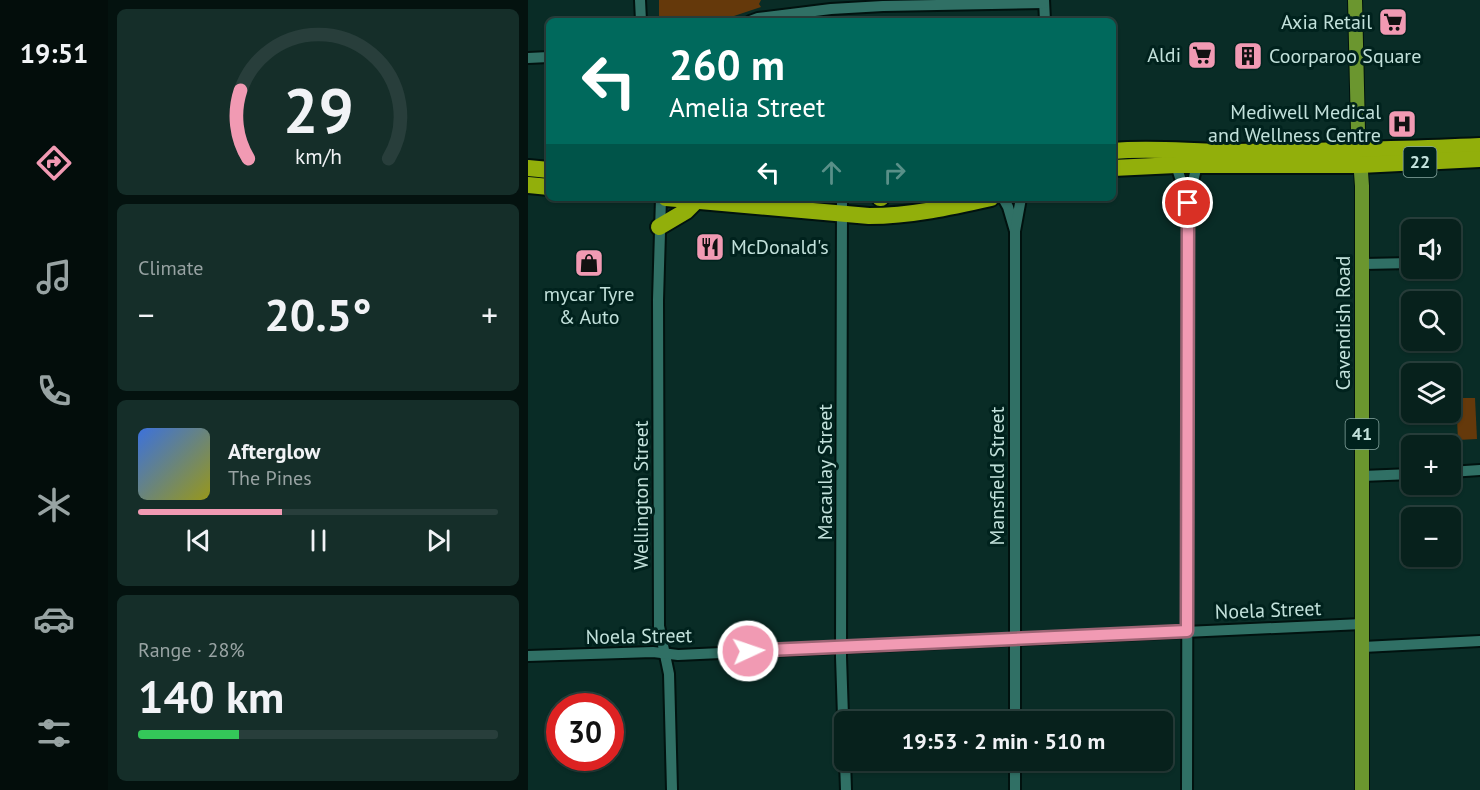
<!DOCTYPE html>
<meta charset="utf-8">
<style>
body{margin:0;font-family:"PT Sans",sans-serif;background:#152e29;color:#f1f3f6;height:100vh;display:flex;flex-direction:column;font-size:22px;white-space:nowrap}
*{box-sizing:border-box;margin:0}
p{font-size:20px;color:#98a3a3}
.icon{flex:none;width:33px;height:33px;fill:none;stroke:currentColor;stroke-width:2;stroke-linecap:round;stroke-linejoin:round}
.map{position:relative;flex:1;overflow:hidden}
.sheet{display:flex;flex-direction:column;gap:9px;padding:9px;background:#04120f;width:420px}
.sheet>*{flex:none}
.hud{position:absolute;left:18px;top:18px;width:570px;height:183px;border-radius:9px;box-shadow:0 2px 4px #0004,0 0 0 2px #283e3b;background:#00695c;color:#fff;overflow:hidden}
.controls{position:absolute;left:873px;top:219px;display:grid;gap:12px}
.controls a{display:grid;place-items:center;width:60px;height:60px;border-radius:9px;background:#07211c;box-shadow:0 2px 4px #0004,0 0 0 2px #283e3b;font-size:30px}
.speed{position:absolute;left:18px;top:693px;display:flex;gap:12px;font-size:30px;font-weight:700;text-align:center}
.speed>*{display:grid;place-content:center;width:78px;height:78px;border-radius:50%;background:#07211c;box-shadow:0 2px 4px #0004,0 0 0 2px #283e3b;line-height:1}
.speed .limit{border:9px solid #d22;background:#fff;color:#111}
.pin{position:absolute;display:grid;place-items:center;width:51px;height:51px;color:#fff;margin:-26px;border:3px solid #fff;border-radius:50%;box-shadow:0 2px 6px #0007}
.me{position:absolute;width:66px;margin:-33px;rotate:87deg;stroke-linejoin:round;filter:drop-shadow(0 0 4px #0008)}
.turn{display:flex;align-items:center;gap:21px;height:126px;padding:0 24px;font-size:27px}
.turn .icon{width:78px;height:78px;stroke-width:2.5}
.turn b{display:block;font-size:42px;line-height:51px}
.lanes{display:flex;align-items:center;height:57px;padding:0 24px;background:#0003;justify-content:center;gap:30px;direction:ltr}
.lanes .off{opacity:.35}
.big{font-size:45px;font-weight:700;line-height:1.1}
.sheet .tile{flex:1;display:flex;flex-direction:column;justify-content:center;gap:9px;min-width:0;padding:0 21px;border-radius:9px;background:#152e29}
.sheet .dial{align-items:center;gap:0}
.dial svg{height:156px;overflow:visible;fill:none;stroke:#283e3b;stroke-width:7;stroke-linecap:round;text-anchor:middle}
.dial text{fill:#f1f3f6;stroke:none}
.song{display:flex;align-items:center;gap:18px}
.cover{width:72px;height:72px;border-radius:9px;background:linear-gradient(135deg,hsl(220 70% 55%),hsl(60 70% 35%))}
.played{height:6px;border-radius:3px;background:linear-gradient(90deg,#f19ab3 40%,#283e3b 40%)}
.keys{display:flex;justify-content:space-around;direction:ltr}
.heat{display:flex;justify-content:space-between;align-items:center;font-size:33px;direction:ltr}
.charge{height:9px;border-radius:4px;background:linear-gradient(90deg,#34c759 28%,#283e3b 0)}
.trip{position:absolute;left:306px;top:711px;width:339px;height:60px;border-radius:9px;background:#07211c;box-shadow:0 2px 4px #0004,0 0 0 2px #283e3b;font-weight:700;line-height:60px;text-align:center}
main{display:flex;flex:1;min-height:0}
.tabs{display:flex;flex-direction:column;width:108px;justify-content:space-around;align-items:center;background:#030d0b;color:#98a3a3}
.tabs .icon{width:42px;height:42px}
.tabs .active{color:#f19ab3}
.tabs b{font-size:27px;color:#f1f3f6}
.map>svg:first-child{display:block}
</style>
<main>
<nav class="tabs">
<b>19:51</b>
<svg class="icon active" aria-label="directions" viewBox="0 0 24 24"><path d="M12 3l9 9-9 9-9-9zM9 14v-3h6M13 9l2 2-2 2"/></svg>
<svg class="icon" aria-label="music" viewBox="0 0 24 24"><path d="M9 18V5l10-2v13"/><circle cx="6" cy="18" r="3"/><circle cx="16" cy="16" r="3"/></svg>
<svg class="icon" aria-label="phone" viewBox="0 0 24 24"><path d="M5 4h4l2 5-3 2q2 4 5 5l2-3 5 2v4C11 20 4 13 5 4z"/></svg>
<svg class="icon" aria-label="climate" viewBox="0 0 24 24"><path d="M12 3v18M4 7l16 10M4 17L20 7"/></svg>
<svg class="icon" aria-label="car" viewBox="0 0 24 24"><path d="M5 17H2v-5l4-1 3-4h7l3 4 3 1v5h-3M9 17h6M6 11h13"/><circle cx="7" cy="17" r="2"/><circle cx="17" cy="17" r="2"/></svg>
<svg class="icon" aria-label="filters" viewBox="0 0 24 24"><path d="M4 7h16M4 17h16"/><circle cx="9" cy="7" r="2"/><circle cx="15" cy="17" r="2"/></svg>
</nav>
<section class="sheet">
<div class="tile dial"><svg viewBox="0 0 100 80">
<path d="M14 69A42 42 0 1 1 86 69"/>
<path d="M14 69A42 42 0 0 1 10 34" stroke="#f19ab3"/>
<text x="50" y="56" font-size="32" font-weight="700">29</text>
<text x="50" y="72" font-size="11">km/h</text>
</svg></div>
<div class="tile"><p>Climate</p>
<div class="heat"><a>−</a><b class="big">20.5°</b><a>+</a></div>
</div>
<div class="tile">
<div class="song"><i class="cover"></i><div><b>Afterglow</b><p>The Pines</p></div></div>
<div class="played"></div>
<div class="keys"><svg class="icon" aria-label="previous" viewBox="0 0 24 24"><path d="M18 5L8 12l10 7zM5 5v14"/></svg><svg class="icon" aria-label="pause" viewBox="0 0 24 24"><path d="M8 5v14M16 5v14"/></svg><svg class="icon" aria-label="next" viewBox="0 0 24 24"><path d="M6 5l10 7-10 7zM19 5v14"/></svg></div>
</div>
<div class="tile"><p>Range · 28%</p><b class="big">140 km</b><div class="charge"></div></div>
</section>
<div class="map">
<svg width="952" height="790" viewBox="0 0 952 790">
<rect width="100%" height="100%" fill="#092c26"/>
<g fill="#65390b">
<path d="M 131,0 L 233,0 L 231,4 L 233,7 L 191,21 L 131,21 Z"/>
<path d="M 928,398 L 947,398 L 949,439 L 930,440 Z"/>
</g>
<g fill="none" stroke-linecap="round" stroke-linejoin="round">
<g stroke="#01120f" stroke-width="14">
<g id="minor">
<path d="M 112,0 L 113,21"/>
<path d="M 516,0 L 517,21"/>
<path d="M 222,21 L 230,18 L 303,9 L 355,6 L 516,3"/>
<path d="M 0,58 L 21,57"/>
<path d="M 648,165 L 660,203 L 659,790"/>
<path d="M 133,198 L 130,300 L 131,626 L 141,674 L 144,790"/>
<path d="M 314,198 L 313,657 L 316,746"/>
<path d="M 475,198 L 480,207 L 487,231"/>
<path d="M 660,202 L 669,165"/>
<path d="M 835,264 L 884,263"/>
<path d="M 922,472 L 952,470"/>
<path d="M 834,476 L 884,474"/>
<path d="M 835,647 L 952,641"/>
<path d="M 0,656 L 125,652 L 150,655 L 834,624"/>
<path d="M 487,722 L 487,231 L 493,198"/>
<path d="M 317,760 L 318,790"/>
<path d="M 487,790 L 487,760"/>
</g>
</g>
<g stroke="#01120f" stroke-width="16">
<path id="major" d="M 827,0 L 830,131 L 834,186 L 834,790"/>
</g>
<g stroke="#01120f" stroke-width="20">
<g id="highway">
<path d="M 585,151 C 623,147 662,152 700,152 C 784,151 868,150 952,146"/>
<path d="M 0,168 L 21,170"/>
<path d="M 585,168 L 648,165 L 832,165 L 952,159"/>
<path d="M 0,185 L 21,187"/>
<path d="M 138,198 L 341,216 C 383,216 423,207 463,198"/>
<path d="M 352,198 L 353,198"/>
<path d="M 131,227 L 158,211 L 168,201"/>
</g>
</g>
<use href="#minor" stroke="#307065" stroke-width="10"/>
<use href="#major" stroke="#6b962f" stroke-width="14"/>
<use href="#highway" stroke="#92af0b" stroke-width="16"/>
</g>
<g fill="none" stroke-linecap="round" stroke-linejoin="round">
<g stroke="#9d6474" stroke-width="15">
<path id="route" d="M 220,651 L 659,631 L 660,203"/>
</g>
<use href="#route" stroke="#f19ab3" stroke-width="10"/>
</g>
<defs>
<g id="supermarket-square" transform="scale(1.5)"><rect x="-9" y="-9" width="18" height="18" rx="4" fill="#f19ab3" stroke="#00221d"/><path d="M-6-5.5h2.5l.6 2H6L4.5 2H-2.5L-4.4-4H-6ZM-1.5 3.2a1.3 1.3 0 1 0 .1 0ZM3 3.2a1.3 1.3 0 1 0 .1 0Z" fill="#111"/></g>
<g id="building-square" transform="scale(1.5)"><rect x="-9" y="-9" width="18" height="18" rx="4" fill="#f19ab3" stroke="#00221d"/><path d="M-4-6H4V6H1V3H-1V6H-4ZM-2.5-4.3h1.7v1.8h-1.7ZM.8-4.3h1.7v1.8H.8ZM-2.5-1h1.7V.8h-1.7ZM.8-1h1.7V.8H.8Z" fill="#111"/></g>
<g id="hospital-square" transform="scale(1.5)"><rect x="-9" y="-9" width="18" height="18" rx="4" fill="#f19ab3" stroke="#00221d"/><path d="M-5-5h3v3.5h4V-5h3V5h-3V1.5h-4V5h-3Z" fill="#111"/></g>
<g id="restaurant-square" transform="scale(1.5)"><rect x="-9" y="-9" width="18" height="18" rx="4" fill="#f19ab3" stroke="#00221d"/><path d="M-5-6h1v4h1v-4h1v4h1v-4h1v5L-1.5 .5V6h-2V.5L-5-1ZM5-6V6H3V1.5H1.5Q1.5-4 5-6Z" fill="#111"/></g>
<g id="shop-square" transform="scale(1.5)"><rect x="-9" y="-9" width="18" height="18" rx="4" fill="#f19ab3" stroke="#00221d"/><path d="M-5-2.5h2.3a2.7 3.5 0 0 1 5.4 0H5L5.5 6h-11ZM-1.5-2.5h3a1.5 2.3 0 0 0-3 0Z" fill="#111"/></g>
</defs>
<g fill-rule="evenodd">
<use href="#supermarket-square" x="865" y="22"/>
<use href="#supermarket-square" x="674" y="55"/>
<use href="#building-square" x="720" y="56"/>
<use href="#hospital-square" x="874" y="124"/>
<use href="#restaurant-square" x="182" y="247"/>
<use href="#shop-square" x="61" y="263"/>
</g>
<g text-anchor="middle" stroke-width="6" stroke-linejoin="round" paint-order="stroke">
<g fill="#00221d" stroke="#88a8a2" stroke-width="1.5">
<rect x="875.5" y="147" width="33" height="30" rx="4.5"/>
<rect x="817.5" y="419" width="33" height="30" rx="4.5"/>
</g>
<g font-size="18" font-weight="bold" fill="#c2e1db">
<text x="892" y="168">22</text>
<text x="834" y="440">41</text>
</g>
<g font-size="20" fill="#c2e1db" stroke="#00221d" text-anchor="end">
<text x="844" y="29">Axia Retail</text>
<text x="653" y="62">Aldi</text>
<text x="741" y="63" text-anchor="start">Coorparoo Square</text>
<text x="853" y="119">Mediwell Medical<tspan x="853" dy="23">and Wellness Centre</tspan></text>
<text x="203" y="254" text-anchor="start">McDonald's</text>
<text x="61" y="301" text-anchor="middle">mycar Tyre<tspan x="61" dy="23">&amp; Auto</tspan></text>
</g>
<g font-size="20" fill="#c2e1db" stroke="#00221d">
<text transform="translate(815 323) rotate(-90)" y="7">Cavendish Road</text>
<text transform="translate(297 472) rotate(-90)" y="7">Macaulay Street</text>
<text transform="translate(469 476) rotate(-90)" y="7">Mansfield Street</text>
<text transform="translate(113 495) rotate(-90)" y="7">Wellington Street</text>
<text transform="translate(740 610) rotate(-2)" y="7">Noela Street</text>
<text transform="translate(111 636) rotate(-1)" y="7">Noela Street</text>
</g>
</g>
</svg>
<div class="controls">
<a><svg class="icon" aria-label="sound" viewBox="0 0 24 24"><path d="M4 9h4l5-4v14l-5-4H4zM17 9q2 3 0 6"/></svg></a>
<a><svg class="icon" aria-label="search" viewBox="0 0 24 24"><circle cx="10" cy="10" r="6"/><path d="M15 15l6 6"/></svg></a>
<a><svg class="icon" aria-label="layers" viewBox="0 0 24 24"><path d="M12 4l9 5-9 5-9-5zM3 14l9 5 9-5"/></svg></a>
<a>+</a>
<a>−</a>
</div>
<div class="speed"><div class="limit">30</div></div>
<div class="pin" style="left:660px;top:203px;background:#d93025"><svg class="icon" aria-label="arrive" viewBox="0 0 24 24"><path d="M6 21V4h12l-3 4 3 4H6"/></svg></div>
<svg class="me" style="left:220px;top:651px" viewBox="-20 -20 40 40"><circle r="17" fill="#f19ab3" stroke="#fff" stroke-width="3"/><path d="M0-11L8 9 0 5-8 9z" fill="#fff"/></svg>
<div class="trip">19:53 · 2 min · 510 m</div>
<div class="hud">
<div class="turn"><svg class="icon" aria-label="left" viewBox="0 0 24 24"><path d="M17 20v-9H6M10 6l-5 5 5 5"/></svg><div><b>260 m</b>Amelia Street</div></div>
<div class="lanes"><svg class="icon" aria-label="left" viewBox="0 0 24 24"><path d="M17 20v-9H6M10 6l-5 5 5 5"/></svg><svg class="icon off" aria-label="ahead" viewBox="0 0 24 24"><path d="M12 20V5M6 11l6-6 6 6"/></svg><svg class="icon off" aria-label="right" viewBox="0 0 24 24"><path d="M7 20v-9h11M14 6l5 5-5 5"/></svg></div>
</div>
</div>
</main>
